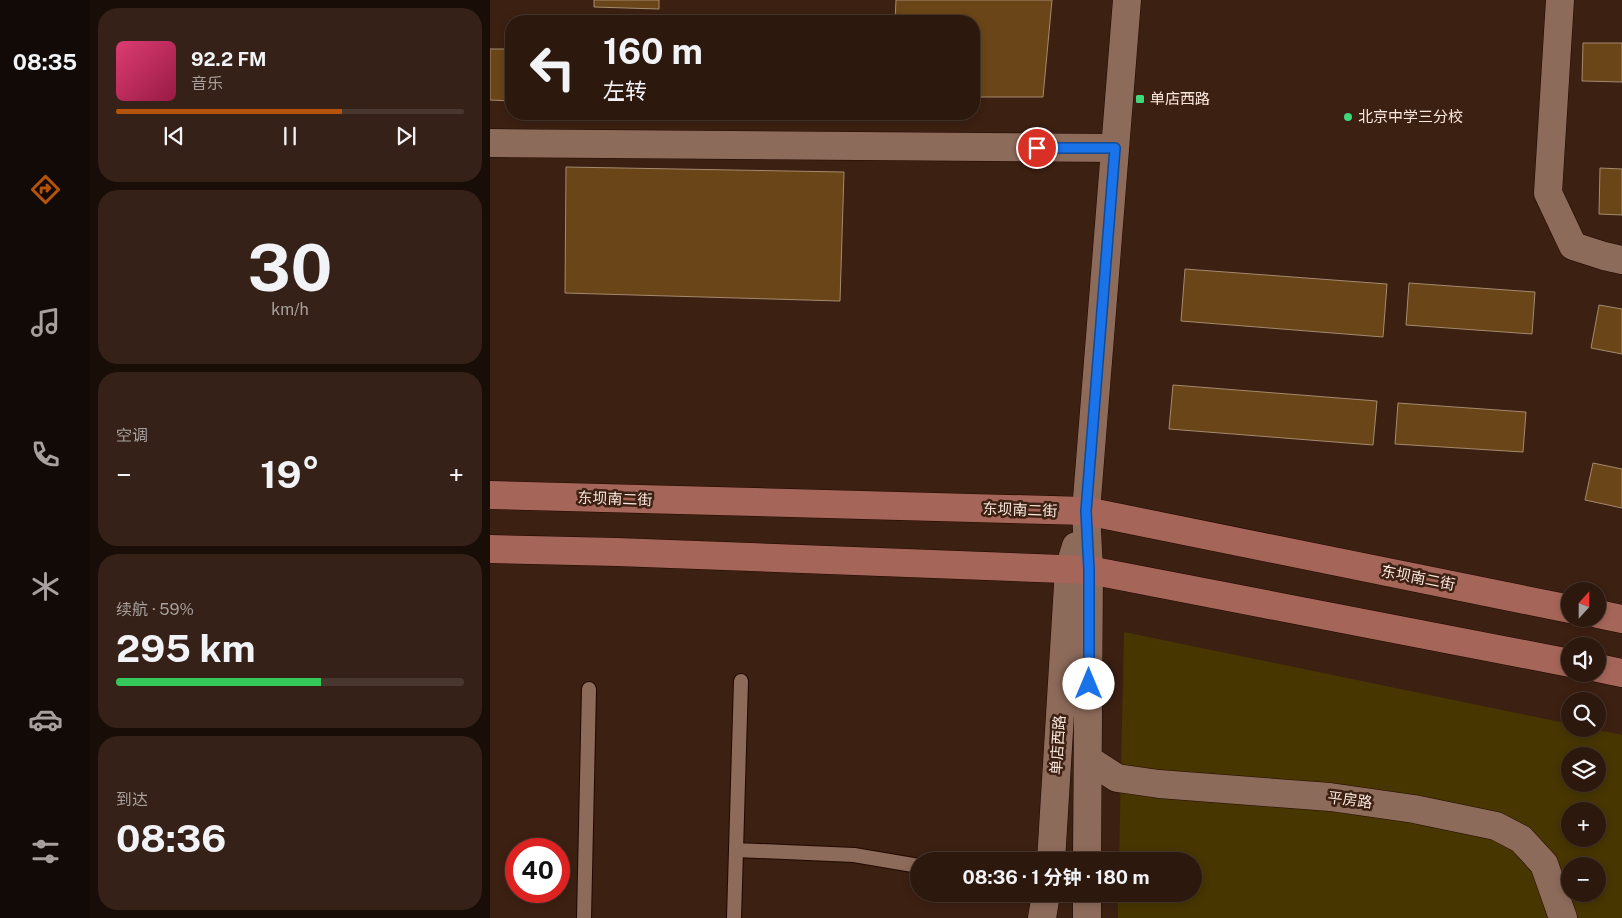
<!DOCTYPE html>
<html lang="zh">
<meta charset="utf-8">
<style>
body{margin:0;font-family:"Public Sans","Noto Sans SC",sans-serif;background:#352117;color:#f1f3f6;height:100vh;display:flex;flex-direction:column;font-size:19px;white-space:nowrap}
*{box-sizing:border-box;margin:0}
p{font-size:16px;color:#a7a09e}
.icon{flex:none;width:28px;height:28px;fill:none;stroke:currentColor;stroke-width:2;stroke-linecap:round;stroke-linejoin:round}
.map{position:relative;flex:1;overflow:hidden}
.details{display:flex;flex-direction:column;gap:8px;padding:8px;background:#190d08;width:400px}
.details>*{flex:none}
.guide{position:absolute;left:15px;top:15px;width:475px;height:105px;border-radius:20px;box-shadow:0 2px 8px #0003,0 0 0 1px #48372e;background:#2d180e;color:#f1f3f6;overflow:hidden}
.needle{width:32px;rotate:21deg}
.buttons{position:absolute;left:1071px;top:582px;display:grid;gap:10px}
.buttons a{display:grid;place-items:center;width:45px;height:45px;border-radius:50%;background:#2d180e;box-shadow:0 2px 8px #0003,0 0 0 1px #48372e;font-size:25px}
.speed{position:absolute;left:15px;top:838px;display:flex;gap:10px;font-size:25px;font-weight:700;text-align:center}
.speed>*{display:grid;place-content:center;width:65px;height:65px;border-radius:50%;background:#2d180e;box-shadow:0 2px 8px #0003,0 0 0 1px #48372e;line-height:1}
.speed .limit{border:8px solid #d22;background:#fff;color:#111}
.pin{position:absolute;display:grid;place-items:center;width:42px;height:42px;color:#fff;margin:-21px;border:2px solid #fff;border-radius:50%;box-shadow:0 1px 5px #0007}
.me{position:absolute;width:55px;margin:-28px;rotate:0deg;stroke-linejoin:round;filter:drop-shadow(0 0 4px #0008)}
.turn{display:flex;align-items:center;gap:18px;height:105px;padding:0 15px;font-size:22px}
.turn .icon{width:65px;height:65px;stroke-width:2.5}
.turn b{display:block;font-size:35px;line-height:42px}
.big{font-size:38px;font-weight:700;line-height:1.1}
.details .widget{flex:1;display:flex;flex-direction:column;justify-content:center;gap:8px;min-width:0;padding:0 18px;border-radius:20px;background:#352117}
.details .dial{align-items:center;gap:0}
.dial b{font-size:65px;line-height:1}
.song{display:flex;align-items:center;gap:15px}
.cover{width:60px;height:60px;border-radius:8px;background:linear-gradient(135deg,hsl(340 70% 55%),hsl(340 70% 35%))}
.played{height:5px;border-radius:2px;background:linear-gradient(90deg,#b45309 65%,#48372e 65%)}
.keys{display:flex;justify-content:space-around;direction:ltr}
.heat{display:flex;justify-content:space-between;align-items:center;font-size:28px;direction:ltr}
.charge{height:8px;border-radius:4px;background:linear-gradient(90deg,#34c759 59%,#48372e 0)}
.trip{position:absolute;left:420px;top:852px;width:292px;height:50px;border-radius:25px;background:#2d180e;box-shadow:0 2px 8px #0003,0 0 0 1px #48372e;font-weight:700;line-height:50px;text-align:center}
main{display:flex;flex:1;min-height:0}
.menu{display:flex;flex-direction:column;width:90px;justify-content:space-around;align-items:center;background:#120a06;color:#a7a09e}
.menu .icon{width:35px;height:35px}
.menu .active{color:#b45309}
.menu b{font-size:22px;color:#f1f3f6}
.map>svg:first-child{display:block}
</style>
<main>
<nav class="menu">
<b>08:35</b>
<svg class="icon active" aria-label="directions" viewBox="0 0 24 24"><path d="M12 3l9 9-9 9-9-9zM9 14v-3h6M13 9l2 2-2 2"/></svg>
<svg class="icon" aria-label="music" viewBox="0 0 24 24"><path d="M9 18V5l10-2v13"/><circle cx="6" cy="18" r="3"/><circle cx="16" cy="16" r="3"/></svg>
<svg class="icon" aria-label="phone" viewBox="0 0 24 24"><path d="M5 4h4l2 5-3 2q2 4 5 5l2-3 5 2v4C11 20 4 13 5 4z"/></svg>
<svg class="icon" aria-label="climate" viewBox="0 0 24 24"><path d="M12 3v18M4 7l16 10M4 17L20 7"/></svg>
<svg class="icon" aria-label="car" viewBox="0 0 24 24"><path d="M5 17H2v-5l4-1 3-4h7l3 4 3 1v5h-3M9 17h6M6 11h13"/><circle cx="7" cy="17" r="2"/><circle cx="17" cy="17" r="2"/></svg>
<svg class="icon" aria-label="filters" viewBox="0 0 24 24"><path d="M4 7h16M4 17h16"/><circle cx="9" cy="7" r="2"/><circle cx="15" cy="17" r="2"/></svg>
</nav>
<section class="details">
<div class="widget">
<div class="song"><i class="cover"></i><div><b>92.2 FM</b><p>音乐</p></div></div>
<div class="played"></div>
<div class="keys"><svg class="icon" aria-label="previous" viewBox="0 0 24 24"><path d="M18 5L8 12l10 7zM5 5v14"/></svg><svg class="icon" aria-label="pause" viewBox="0 0 24 24"><path d="M8 5v14M16 5v14"/></svg><svg class="icon" aria-label="next" viewBox="0 0 24 24"><path d="M6 5l10 7-10 7zM19 5v14"/></svg></div>
</div>
<div class="widget dial"><b>30</b><p>km/h</p></div>
<div class="widget"><p>空调</p>
<div class="heat"><a>−</a><b class="big">19°</b><a>+</a></div>
</div>
<div class="widget"><p>续航 · 59%</p><b class="big">295 km</b><div class="charge"></div></div>
<div class="widget"><p>到达</p><b class="big">08:36</b></div>
</section>
<div class="map">
<svg width="1132" height="918" viewBox="0 0 1132 918">
<rect width="100%" height="100%" fill="#3c2012"/>
<path fill="#473600" fill-rule="evenodd" d="M 634,632 L 1080,724 L 1080,729 L 1103,729 L 1132,735 L 1132,918 L 628,918 L 628,894 L 704,894 L 704,861 L 629,861 ZM 1080,756 L 1108,756 L 1108,784 L 1080,784 ZM 1080,811 L 1108,811 L 1108,839 L 1080,839 ZM 1080,866 L 1108,866 L 1108,894 L 1080,894 Z"/>
<g fill="#6a4517" stroke="#a48a6f">
<path d="M 104,0 L 169,0 L 169,9 L 104,7 Z"/>
<path d="M 406,0 L 562,0 L 553,97 L 484,97 L 484,21 L 405,21 Z"/>
<path d="M 1093,43 L 1132,43 L 1132,82 L 1092,81 Z"/>
<path d="M 0,49 L 21,49 L 21,101 L 0,100 Z"/>
<path d="M 76,167 L 354,172 L 350,301 L 75,293 Z"/>
<path d="M 1110,168 L 1132,169 L 1132,215 L 1109,214 Z"/>
<path d="M 695,269 L 897,284 L 893,337 L 691,321 Z"/>
<path d="M 919,283 L 1045,292 L 1042,334 L 916,325 Z"/>
<path d="M 1109,305 L 1132,309 L 1132,354 L 1101,348 Z"/>
<path d="M 683,385 L 887,401 L 883,445 L 679,429 Z"/>
<path d="M 908,403 L 1036,412 L 1033,452 L 905,444 Z"/>
<path d="M 1103,463 L 1132,469 L 1132,508 L 1095,500 Z"/>
</g>
<g fill="none" stroke-linecap="round" stroke-linejoin="round">
<g stroke="#220800" stroke-width="16">
<g id="service">
<path d="M 251,681 L 246,850 L 364,855 L 429,866"/>
<path d="M 94,918 L 99,689"/>
<path d="M 244,918 L 246,850"/>
</g>
</g>
<g stroke="#220800" stroke-width="29">
<g id="minor">
<path d="M 1070,0 L 1058,193 L 1083,246 L 1114,256 L 1132,260"/>
<path d="M 0,143 L 625,148"/>
<path d="M 599,760 L 627,778 L 669,784 L 840,797 L 924,809 L 1006,826 L 1031,839 L 1054,864 L 1073,918"/>
</g>
</g>
<g stroke="#220800" stroke-width="29">
<g id="tertiary">
<path d="M 561,861 L 579,569 L 586,546"/>
<path d="M 597,861 L 599,570 L 596,511 L 637,0"/>
<path d="M 552,918 L 556,894"/>
<path d="M 597,918 L 597,894"/>
</g>
</g>
<g stroke="#220800" stroke-width="29">
<g id="secondary">
<path d="M 0,495 L 596,511 L 1080,609"/>
<path d="M 0,549 L 127,552 L 599,570 L 1080,663"/>
<path d="M 1108,614 L 1132,619"/>
<path d="M 1108,668 L 1132,673"/>
</g>
</g>
<use href="#service" stroke="#8d6b5b" stroke-width="14"/>
<use href="#minor" stroke="#8d6b5b" stroke-width="28"/>
<use href="#tertiary" stroke="#8d6b5b" stroke-width="28"/>
<use href="#secondary" stroke="#a56659" stroke-width="28"/>
</g>
<g fill="none" stroke-linecap="round" stroke-linejoin="round">
<g stroke="#114b97" stroke-width="12">
<path id="route" d="M 547,148 L 625,148 L 596,511 L 599,570 L 599,684"/>
</g>
<use href="#route" stroke="#1a73e8" stroke-width="9"/>
</g>
<g fill="#40d77d" stroke="#3c2012" stroke-width="2">
<rect x="645" y="94" width="10" height="10" rx="2.5"/>
<circle cx="858" cy="117" r="5"/>
</g>
<g text-anchor="middle" stroke-width="5" stroke-linejoin="round" paint-order="stroke">
<g font-size="15" fill="#fae7dd" stroke="#3c2012" text-anchor="start">
<text x="660" y="104">单店西路</text>
<text x="868" y="122">北京中学三分校</text>
</g>
<g font-size="15" fill="#fae7dd" stroke="#3c2012">
<text transform="translate(125 499) rotate(2)" y="5">东坝南二街</text>
<text transform="translate(530 510) rotate(2)" y="5">东坝南二街</text>
<text transform="translate(928 578) rotate(11)" y="5">东坝南二街</text>
<text transform="translate(568 745) rotate(-86)" y="5">单店西路</text>
<text transform="translate(860 800) rotate(7)" y="5">平房路</text>
</g>
</g>
</svg>
<div class="buttons">
<a><svg class="needle" viewBox="-14 -14 28 28"><path d="M0-13l5 13h-10z" fill="#e53935"/><path d="M0 13l5-13h-10z" fill="#a7a09e"/></svg></a>
<a><svg class="icon" aria-label="sound" viewBox="0 0 24 24"><path d="M4 9h4l5-4v14l-5-4H4zM17 9q2 3 0 6"/></svg></a>
<a><svg class="icon" aria-label="search" viewBox="0 0 24 24"><circle cx="10" cy="10" r="6"/><path d="M15 15l6 6"/></svg></a>
<a><svg class="icon" aria-label="layers" viewBox="0 0 24 24"><path d="M12 4l9 5-9 5-9-5zM3 14l9 5 9-5"/></svg></a>
<a>+</a>
<a>−</a>
</div>
<div class="speed"><div class="limit">40</div></div>
<div class="pin" style="left:547px;top:148px;background:#d93025"><svg class="icon" aria-label="arrive" viewBox="0 0 24 24"><path d="M6 21V4h12l-3 4 3 4H6"/></svg></div>
<svg class="me" style="left:599px;top:684px" viewBox="-20 -20 40 40"><circle r="19" fill="#fff"/><path d="M0-13L10 11 0 6-10 11z" fill="#1a73e8"/></svg>
<div class="trip">08:36 · 1 分钟 · 180 m</div>
<div class="guide">
<div class="turn"><svg class="icon" aria-label="left" viewBox="0 0 24 24"><path d="M17 20v-9H6M10 6l-5 5 5 5"/></svg><div><b>160 m</b>左转</div></div>
</div>
</div>
</main>
